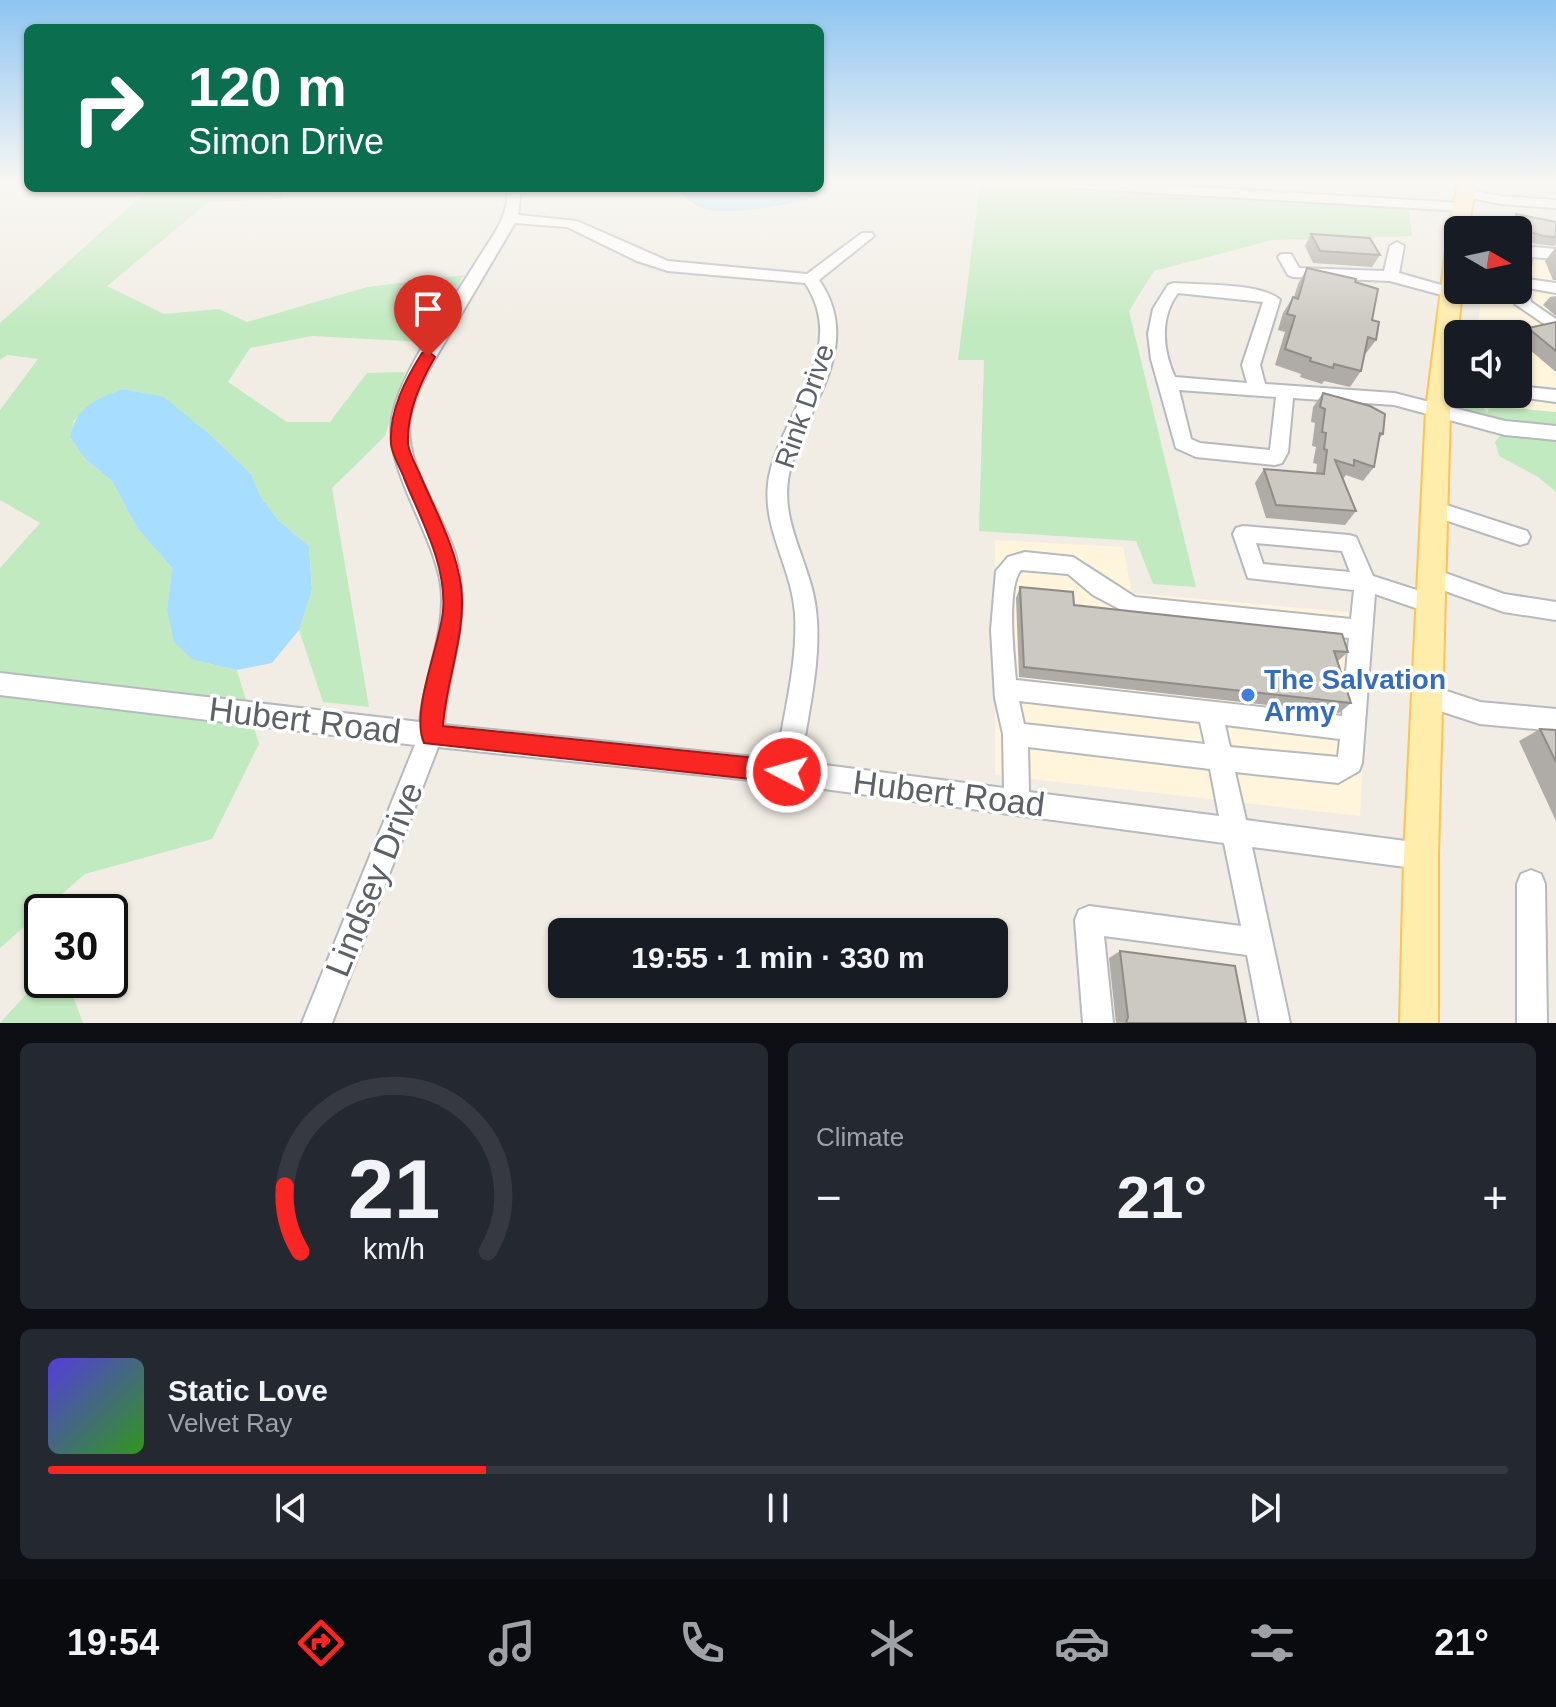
<!DOCTYPE html>
<meta charset="utf-8">
<style>
body{margin:0;font-family:Helvetica,sans-serif;background:#242831;color:#f1f3f6;height:100vh;display:flex;flex-direction:column;font-size:30px;white-space:nowrap}
*{box-sizing:border-box;margin:0}
p{font-size:26px;color:#9ea1a6}
.icon{flex:none;width:44px;height:44px;fill:none;stroke:currentColor;stroke-width:2;stroke-linecap:round;stroke-linejoin:round}
.map{position:relative;height:1023px;overflow:hidden}
.side{display:flex;flex-direction:column;gap:20px;padding:20px;background:#0d0f14;flex:1}
.side>*{flex:none}
.banner{position:absolute;left:24px;top:24px;width:800px;height:168px;border-radius:12px;box-shadow:0 2px 6px #0004;background:#0b6e4f;color:#fff;overflow:hidden}
.needle{width:52px;rotate:99deg}
.buttons{position:absolute;left:1444px;top:216px;display:grid;gap:16px}
.buttons a{display:grid;place-items:center;width:88px;height:88px;border-radius:12px;background:#171b24;box-shadow:0 2px 6px #0004;font-size:40px}
.speed{position:absolute;left:24px;top:894px;display:flex;gap:16px;font-size:40px;font-weight:700;text-align:center}
.speed>*{display:grid;place-content:center;width:104px;height:104px;border-radius:50%;background:#171b24;box-shadow:0 2px 6px #0004;line-height:1}
.speed .limit{border:4px solid #111;border-radius:12px;background:#fff;color:#111}
.pin{position:absolute;display:grid;place-items:center;width:68px;height:68px;color:#fff;margin:-82px -34px;border-radius:50% 50% 50% 0;rotate:-45deg;box-shadow:0 0 8px #0007}
.pin .icon{rotate:45deg}
.me{position:absolute;width:88px;margin:-44px;rotate:276deg;stroke-linejoin:round;filter:drop-shadow(0 0 6px #0008)}
.turn{display:flex;align-items:center;gap:28px;height:168px;padding:0 32px;font-size:36px}
.turn .icon{width:104px;height:104px;stroke-width:2.5}
.turn b{display:block;font-size:56px;line-height:68px}
.big{font-size:60px;font-weight:700;line-height:1.1}
.side .tile{flex:1;display:flex;flex-direction:column;justify-content:center;gap:12px;min-width:0;padding:0 28px;border-radius:12px;background:#242831}
.side .dial{align-items:center;gap:0}
.dial svg{height:208px;overflow:visible;fill:none;stroke:#363941;stroke-width:7;stroke-linecap:round;text-anchor:middle}
.dial text{fill:#f1f3f6;stroke:none}
.song{display:flex;align-items:center;gap:24px}
.cover{width:96px;height:96px;border-radius:12px;background:linear-gradient(135deg,hsl(250 70% 55%),hsl(110 70% 35%))}
.played{height:8px;border-radius:4px;background:linear-gradient(90deg,#f92623 30%,#363941 30%)}
.keys{display:flex;justify-content:space-around;direction:ltr}
.heat{display:flex;justify-content:space-between;align-items:center;font-size:44px;direction:ltr}
.side .tiles{flex:1;display:grid;gap:20px;grid-template-columns:1fr 1fr}
.tile:last-child{grid-column:span 2}
.trip{position:absolute;left:548px;top:918px;width:460px;height:80px;border-radius:12px;background:#171b24;box-shadow:0 2px 6px #0004;font-weight:700;line-height:80px;text-align:center}
.tab-bar{display:flex;height:128px;justify-content:space-around;align-items:center;background:#090b0e;color:#9ea1a6}
.tab-bar .icon{width:56px;height:56px}
.tab-bar .on{color:#f92623}
.tab-bar b{font-size:36px;color:#f1f3f6}
.map>svg:first-child{display:block}
</style>
<div class="map">
<svg width="1556" height="1023" viewBox="0 0 1556 1023">
<rect width="100%" height="100%" fill="#f1ede5"/>
<g fill="#fff5dc">
<path d="M 1518,242 L 1556,248 L 1556,412 L 1521,411 L 1470,399 L 1470,394 L 1518,394 L 1518,334 L 1477,334 L 1482,290 L 1518,290 Z"/>
<path d="M 995,540 L 1123,547 L 1132,593 L 1370,614 L 1360,816 L 995,775 Z"/>
</g>
<g fill="#c2eac0">
<path d="M 980,184 L 1162,184 L 1409,209 L 1412,236 L 1273,240 L 1154,271 L 1129,311 L 1196,587 L 1153,584 L 1136,541 L 979,531 L 984,360 L 958,360 Z"/>
<path d="M 150,188 L 284,188 L 282,199 L 209,202 L 107,286 L 164,314 L 219,309 L 247,322 L 367,287 L 464,275 L 424,342 L 312,336 L 250,348 L 228,382 L 287,422 L 330,422 L 367,373 L 405,372 L 385,436 L 332,488 L 369,707 L 323,702 L 299,630 L 312,590 L 309,546 L 279,521 L 261,497 L 251,474 L 213,437 L 164,398 L 123,389 L 74,420 L 70,437 L 85,459 L 112,481 L 137,528 L 172,568 L 167,609 L 193,660 L 237,670 L 259,744 L 212,839 L 85,874 L 0,948 L 0,568 L 40,523 L 0,500 L 0,410 L 38,359 L 8,355 L 0,360 L 0,323 Z"/>
<path d="M 1463,403 L 1483,408 L 1488,413 L 1488,409 C 1498,405 1541,411 1556,412 L 1556,426 C 1536,425 1506,429 1490,415 L 1490,417 C 1479,416 1465,416 1463,403 Z"/>
<path d="M 1501,434 L 1556,439 L 1556,492 L 1538,477 L 1499,456 L 1495,442 Z"/>
<path d="M 42,977 L 42,980 L 67,980 L 83,1023 L 0,1023 Z"/>
</g>
<g fill="#a7deff">
<path d="M 820,184 L 838,184 C 822,203 724,218 701,208 C 691,204 684,195 677,188 L 820,188 Z"/>
<path d="M 123,389 L 164,397 L 213,437 L 251,474 L 261,497 L 279,521 L 309,546 L 312,590 L 299,630 L 272,663 L 237,670 L 193,660 L 174,642 L 167,609 L 172,568 L 137,528 L 112,481 L 85,459 L 70,437 C 76,407 96,399 123,389 Z"/>
</g>
<g fill="none" stroke-linecap="round" stroke-linejoin="round">
<g stroke="#b6b9bd" stroke-width="4">
<g id="minor">
<path d="M 1067,184 L 1146,184 L 1462,203 L 1469,207 L 1462,211 L 1074,188 Z"/>
<path d="M 507,188 L 521,188 L 518,215 L 577,221 L 668,261 L 807,274 L 862,233 L 872,233 L 874,236 L 819,280 C 866,348 804,407 789,474 C 779,523 811,563 816,610 C 822,660 808,712 801,762 L 1004,788 L 1003,734 L 995,698 L 991,630 L 996,571 L 1008,557 L 1025,552 L 1073,557 L 1135,597 L 1351,619 L 1354,590 L 1248,578 L 1233,534 L 1236,528 L 1243,526 L 1349,535 L 1356,537 L 1373,576 L 1438,597 L 1441,604 L 1438,611 L 1430,613 L 1375,594 L 1362,763 L 1359,771 L 1338,783 L 1235,772 L 1246,820 L 1421,843 L 1430,847 L 1434,856 L 1430,865 L 1421,869 L 1252,847 L 1290,1023 L 1260,1023 L 1247,955 L 1104,936 L 1113,1023 L 1083,1023 L 1075,920 L 1079,910 L 1089,906 L 1241,926 L 1224,843 L 787,784 L 438,747 L 332,1023 L 302,1023 L 415,745 L 0,695 L 0,673 L 420,722 C 424,677 447,630 441,585 C 433,532 384,468 392,419 C 399,372 453,301 478,259 C 492,237 510,215 507,188 ZM 515,223 L 567,227 L 637,261 L 668,271 L 805,283 C 850,350 782,412 769,477 C 760,526 792,566 795,614 C 798,662 784,711 777,759 L 444,725 C 448,664 473,619 456,557 C 444,514 400,461 411,415 C 418,383 437,356 453,328 C 474,293 494,258 515,223 ZM 1256,543 L 1342,551 L 1350,572 L 1263,564 ZM 1021,570 L 1068,574 L 1093,595 L 1131,615 L 1349,638 L 1342,716 L 1016,680 C 1014,656 1006,587 1021,570 ZM 1019,701 L 1200,722 L 1205,744 L 1024,724 ZM 1225,725 L 1340,739 L 1338,757 L 1230,747 ZM 1028,747 L 1210,769 L 1219,816 L 1029,792 Z"/>
<path d="M 1465,189 L 1501,196 L 1556,200 L 1556,208 L 1501,204 L 1460,196 L 1460,190 Z"/>
<path d="M 1397,242 L 1404,246 L 1399,273 L 1455,289 L 1455,295 L 1449,297 L 1390,281 L 1293,277 L 1288,275 L 1278,257 L 1281,254 L 1291,254 L 1299,268 L 1384,271 L 1390,246 Z"/>
<path d="M 1534,247 L 1556,249 L 1556,259 L 1532,257 L 1527,279 L 1556,283 L 1556,293 L 1528,288 L 1531,302 L 1556,319 L 1556,332 L 1515,304 L 1513,290 L 1518,290 L 1518,253 Z"/>
<path d="M 1174,283 C 1199,285 1263,283 1280,300 L 1260,365 L 1265,384 L 1394,393 L 1505,421 L 1556,426 L 1556,440 L 1505,435 L 1394,405 L 1293,398 L 1288,452 L 1282,463 L 1275,465 L 1196,457 L 1176,448 L 1151,359 L 1148,334 L 1153,309 L 1168,285 ZM 1178,293 L 1263,302 L 1242,365 L 1247,383 L 1175,377 C 1163,351 1159,318 1178,293 ZM 1179,390 L 1276,397 L 1270,450 L 1200,443 L 1191,439 Z"/>
<path d="M 1518,386 L 1556,390 L 1556,402 L 1512,396 L 1510,394 L 1518,394 Z"/>
<path d="M 1434,501 L 1527,531 L 1530,537 L 1527,543 L 1520,545 L 1427,514 L 1424,509 L 1427,504 Z"/>
<path d="M 1431,568 L 1504,594 L 1556,602 L 1556,620 L 1504,612 L 1423,583 L 1420,577 L 1423,571 Z"/>
<path d="M 1428,685 L 1480,702 L 1556,709 L 1556,731 L 1480,724 L 1428,707 L 1420,704 L 1416,696 L 1420,688 Z"/>
<path d="M 1531,870 L 1541,874 L 1545,884 L 1547,1023 L 1517,1023 L 1517,884 L 1521,874 Z"/>
</g>
</g>
<g stroke="#fec351" stroke-width="4">
<path id="major" d="M 1458,184 L 1476,184 L 1468,230 L 1458,230 L 1458,290 L 1462,290 L 1450,410 L 1438,856 L 1438,1023 L 1400,1023 L 1404,856 L 1426,410 L 1448,233 Z"/>
</g>
<use href="#minor" fill="#fff" fill-rule="evenodd"/>
<use href="#major" fill="#ffedac" fill-rule="evenodd"/>
</g>
<g fill="#afaca7">
<path d="M 1516,214 L 1556,222 L 1556,244 L 1554,246 L 1537,244 L 1518,238 L 1518,230 L 1511,230 L 1510,222 Z"/>
<path d="M 1311,234 L 1380,255 L 1372,267 L 1313,263 L 1305,246 Z"/>
<path d="M 1556,247 L 1556,280 L 1553,280 L 1545,261 Z"/>
<path d="M 1307,268 L 1355,282 L 1372,320 L 1376,340 L 1364,356 L 1361,371 L 1350,387 L 1324,381 L 1322,384 L 1300,377 L 1301,374 L 1275,365 L 1285,332 L 1278,330 L 1283,313 L 1293,297 L 1294,297 L 1298,284 Z"/>
<path d="M 1556,296 L 1556,316 L 1543,305 L 1550,297 Z"/>
<path d="M 1556,322 L 1556,372 L 1518,340 L 1518,339 L 1528,328 Z"/>
<path d="M 1323,393 L 1383,434 L 1378,440 L 1374,467 L 1363,481 L 1346,475 L 1343,479 L 1356,511 L 1345,525 L 1266,518 L 1255,483 L 1264,469 L 1316,473 L 1317,464 L 1313,463 L 1316,447 L 1312,446 L 1315,423 L 1311,422 L 1313,407 Z"/>
<path d="M 1020,587 L 1074,605 L 1348,652 L 1338,661 L 1351,703 L 1339,713 L 1019,677 L 1016,598 Z"/>
<path d="M 1540,729 L 1556,730 L 1556,821 L 1519,741 Z"/>
<path d="M 1120,951 L 1246,1023 L 1116,1023 L 1109,958 Z"/>
</g>
<g fill="#ccc8c2" stroke="#8f8c88" stroke-width="2">
<path d="M 1516,214 L 1556,222 L 1556,237 L 1543,236 L 1518,228 Z"/>
<path d="M 1311,234 L 1370,238 L 1380,255 L 1320,251 Z"/>
<path d="M 1307,268 L 1356,279 L 1355,282 L 1378,289 L 1372,320 L 1379,322 L 1376,340 L 1368,337 L 1361,371 L 1334,364 L 1333,368 L 1310,361 L 1311,358 L 1285,349 L 1295,316 L 1287,314 L 1293,297 L 1298,299 Z"/>
<path d="M 1556,322 L 1556,351 L 1528,328 Z"/>
<path d="M 1323,393 L 1370,406 L 1385,414 L 1383,434 L 1380,433 L 1374,467 L 1354,460 L 1354,466 L 1335,460 L 1356,511 L 1276,505 L 1264,469 L 1324,474 L 1327,450 L 1324,449 L 1326,433 L 1322,432 L 1325,409 L 1320,407 Z"/>
<path d="M 1020,587 L 1073,592 L 1074,605 L 1342,634 L 1348,652 L 1334,651 L 1351,703 L 1024,667 Z"/>
<path d="M 1540,729 L 1556,730 L 1556,762 Z"/>
<path d="M 1120,951 L 1235,966 L 1246,1023 L 1126,1023 L 1128,1017 Z"/>
</g>
<linearGradient id="sky" x2="0" y2="1"><stop stop-color="#8ec5f1"/><stop offset="0.56" stop-color="#f9f7f3"/><stop offset="1" stop-color="#f9f7f3" stop-opacity="0"/></linearGradient>
<rect width="1556" height="327" fill="url(#sky)"/>
<path fill="#f92623" stroke="#a21917" stroke-width="2" d="M 428,351 L 435,357 C 420,383 407,412 408,443 C 409,454 417,467 421,477 C 436,512 456,548 461,586 C 467,632 446,680 443,726 L 787,761 L 795,764 L 799,772 L 795,780 L 787,783 L 424,743 C 410,712 440,645 443,611 C 447,565 421,520 404,478 C 400,467 392,455 391,444 C 389,411 405,380 422,353 Z"/>
<circle fill="#3f7fe0" stroke="#fff" stroke-width="3" cx="1248" cy="695" r="8"/>
<g text-anchor="middle" stroke-width="7" stroke-linejoin="round" paint-order="stroke">
<g font-size="28" fill="#5d6267" stroke="#fff">
<text transform="translate(804 406) rotate(-71)" y="10">Rink Drive</text>
</g>
<g font-size="28" font-weight="bold" fill="#366cbe" stroke="#fff" text-anchor="start">
<text x="1264" y="689">The Salvation<tspan x="1264" dy="32">Army</tspan></text>
</g>
<g font-size="34" fill="#5d6267" stroke="#fff">
<text transform="translate(305 720) rotate(7)" y="12">Hubert Road</text>
<text transform="translate(949 793) rotate(7)" y="12">Hubert Road</text>
<text transform="translate(374 879) rotate(-68)" y="12">Lindsey Drive</text>
</g>
</g>
</svg>
<div class="buttons">
<a><svg class="needle" viewBox="-14 -14 28 28"><path d="M0-13l5 13h-10z" fill="#e53935"/><path d="M0 13l5-13h-10z" fill="#9ea1a6"/></svg></a>
<a><svg class="icon" aria-label="sound" viewBox="0 0 24 24"><path d="M4 9h4l5-4v14l-5-4H4zM17 9q2 3 0 6"/></svg></a>
</div>
<div class="speed"><div class="limit">30</div></div>
<div class="pin" style="left:428px;top:357px;background:#d93025"><svg class="icon" aria-label="arrive" viewBox="0 0 24 24"><path d="M6 21V4h12l-3 4 3 4H6"/></svg></div>
<svg class="me" style="left:787px;top:772px" viewBox="-20 -20 40 40"><circle r="17" fill="#f92623" stroke="#fff" stroke-width="3"/><path d="M0-11L8 9 0 5-8 9z" fill="#fff"/></svg>
<div class="trip">19:55 · 1 min · 330 m</div>
<div class="banner">
<div class="turn"><svg class="icon" aria-label="right" viewBox="0 0 24 24"><path d="M7 20v-9h11M14 6l5 5-5 5"/></svg><div><b>120 m</b>Simon Drive</div></div>
</div>
</div>
<section class="side">
<div class="tiles">
<div class="tile dial"><svg viewBox="0 0 100 80">
<path d="M14 69A42 42 0 1 1 86 69"/>
<path d="M14 69A42 42 0 0 1 8 44" stroke="#f92623"/>
<text x="50" y="56" font-size="32" font-weight="700">21</text>
<text x="50" y="72" font-size="11">km/h</text>
</svg></div>
<div class="tile"><p>Climate</p>
<div class="heat"><a>−</a><b class="big">21°</b><a>+</a></div>
</div>
<div class="tile">
<div class="song"><i class="cover"></i><div><b>Static Love</b><p>Velvet Ray</p></div></div>
<div class="played"></div>
<div class="keys"><svg class="icon" aria-label="previous" viewBox="0 0 24 24"><path d="M18 5L8 12l10 7zM5 5v14"/></svg><svg class="icon" aria-label="pause" viewBox="0 0 24 24"><path d="M8 5v14M16 5v14"/></svg><svg class="icon" aria-label="next" viewBox="0 0 24 24"><path d="M6 5l10 7-10 7zM19 5v14"/></svg></div>
</div>
</div>
</section>
<nav class="tab-bar">
<b>19:54</b>
<svg class="icon on" aria-label="directions" viewBox="0 0 24 24"><path d="M12 3l9 9-9 9-9-9zM9 14v-3h6M13 9l2 2-2 2"/></svg>
<svg class="icon" aria-label="music" viewBox="0 0 24 24"><path d="M9 18V5l10-2v13"/><circle cx="6" cy="18" r="3"/><circle cx="16" cy="16" r="3"/></svg>
<svg class="icon" aria-label="phone" viewBox="0 0 24 24"><path d="M5 4h4l2 5-3 2q2 4 5 5l2-3 5 2v4C11 20 4 13 5 4z"/></svg>
<svg class="icon" aria-label="climate" viewBox="0 0 24 24"><path d="M12 3v18M4 7l16 10M4 17L20 7"/></svg>
<svg class="icon" aria-label="car" viewBox="0 0 24 24"><path d="M5 17H2v-5l4-1 3-4h7l3 4 3 1v5h-3M9 17h6M6 11h13"/><circle cx="7" cy="17" r="2"/><circle cx="17" cy="17" r="2"/></svg>
<svg class="icon" aria-label="filters" viewBox="0 0 24 24"><path d="M4 7h16M4 17h16"/><circle cx="9" cy="7" r="2"/><circle cx="15" cy="17" r="2"/></svg>
<b>21°</b>
</nav>
